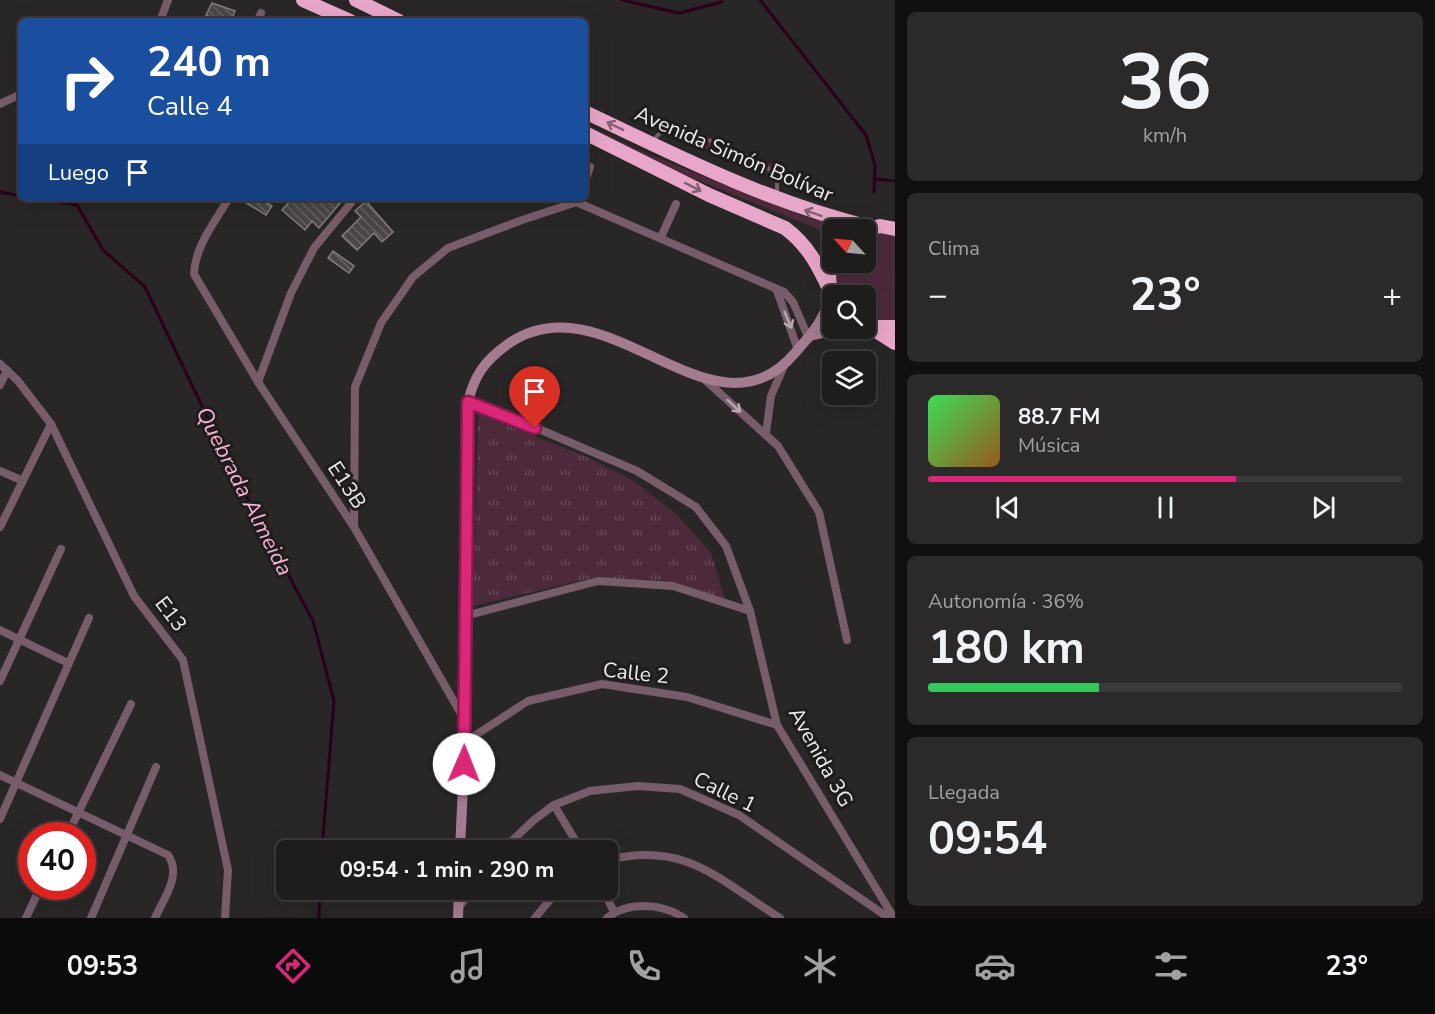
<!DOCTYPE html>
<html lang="es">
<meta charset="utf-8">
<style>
body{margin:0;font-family:"Nunito Sans",sans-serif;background:#2c292a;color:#f1f3f6;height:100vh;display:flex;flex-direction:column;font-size:22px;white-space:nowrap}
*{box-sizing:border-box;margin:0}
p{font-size:20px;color:#a1a1a4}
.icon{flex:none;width:33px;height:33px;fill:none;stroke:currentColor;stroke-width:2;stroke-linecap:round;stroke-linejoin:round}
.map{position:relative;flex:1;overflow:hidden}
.details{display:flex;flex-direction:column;gap:12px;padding:12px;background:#110f10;width:540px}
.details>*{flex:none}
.banner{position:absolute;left:18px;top:18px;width:570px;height:183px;border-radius:9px;box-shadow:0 6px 24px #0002,0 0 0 2px #3c3a3b;background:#1a4fa0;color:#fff;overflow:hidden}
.needle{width:39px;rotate:296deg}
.tools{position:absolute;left:822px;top:219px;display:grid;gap:12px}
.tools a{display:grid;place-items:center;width:54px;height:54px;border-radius:9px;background:#1f1c1d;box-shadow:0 6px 24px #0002,0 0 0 2px #3c3a3b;font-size:30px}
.speed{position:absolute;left:18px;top:822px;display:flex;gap:12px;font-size:30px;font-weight:700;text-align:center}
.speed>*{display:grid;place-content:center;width:78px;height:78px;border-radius:50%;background:#1f1c1d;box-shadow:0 6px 24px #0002,0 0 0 2px #3c3a3b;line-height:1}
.speed .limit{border:9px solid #d22;background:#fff;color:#111}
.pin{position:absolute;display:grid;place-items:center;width:51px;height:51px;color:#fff;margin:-62px -26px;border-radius:50% 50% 50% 0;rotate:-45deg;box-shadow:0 0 6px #0007}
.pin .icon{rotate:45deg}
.me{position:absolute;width:66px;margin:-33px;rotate:1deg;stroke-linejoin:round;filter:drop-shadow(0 0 4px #0008)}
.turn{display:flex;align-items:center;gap:21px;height:126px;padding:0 30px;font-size:27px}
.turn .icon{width:78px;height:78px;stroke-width:2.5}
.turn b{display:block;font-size:42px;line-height:51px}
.then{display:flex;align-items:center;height:57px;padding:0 30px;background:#0003;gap:12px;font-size:22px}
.big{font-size:45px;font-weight:700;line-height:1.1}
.details .card{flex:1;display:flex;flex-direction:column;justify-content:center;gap:9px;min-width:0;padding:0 21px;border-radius:9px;background:#2c292a}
.details .dial{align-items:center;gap:0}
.dial b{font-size:78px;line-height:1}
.song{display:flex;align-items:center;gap:18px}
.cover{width:72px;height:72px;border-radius:9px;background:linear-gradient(135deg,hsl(130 70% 55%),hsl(30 70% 35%))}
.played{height:6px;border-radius:3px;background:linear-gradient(90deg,#db2777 65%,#3c3a3b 65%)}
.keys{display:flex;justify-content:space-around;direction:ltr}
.heat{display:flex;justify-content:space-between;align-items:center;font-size:33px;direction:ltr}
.charge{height:9px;border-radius:4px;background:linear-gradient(90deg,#34c759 36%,#3c3a3b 0)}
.trip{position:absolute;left:276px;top:840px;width:342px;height:60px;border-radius:9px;background:#1f1c1d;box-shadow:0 6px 24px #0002,0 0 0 2px #3c3a3b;font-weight:700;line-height:60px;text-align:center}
.tab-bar{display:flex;height:96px;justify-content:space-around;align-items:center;background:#0c0b0c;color:#a1a1a4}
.tab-bar .icon{width:42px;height:42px}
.tab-bar .selected{color:#db2777}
.tab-bar b{font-size:27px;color:#f1f3f6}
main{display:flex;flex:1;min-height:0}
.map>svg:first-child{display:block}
</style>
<main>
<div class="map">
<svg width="895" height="918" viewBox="0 0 895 918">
<defs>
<pattern id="park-tufts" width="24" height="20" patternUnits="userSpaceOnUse" patternTransform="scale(1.5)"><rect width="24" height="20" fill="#4d293c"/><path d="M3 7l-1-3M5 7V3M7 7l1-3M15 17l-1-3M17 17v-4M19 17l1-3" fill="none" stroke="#674858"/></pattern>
<pattern id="building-back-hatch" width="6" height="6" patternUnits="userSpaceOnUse" patternTransform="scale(1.5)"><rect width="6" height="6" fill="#4a4648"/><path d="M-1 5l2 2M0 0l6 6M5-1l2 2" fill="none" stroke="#646163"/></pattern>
</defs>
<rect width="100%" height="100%" fill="#292627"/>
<g fill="#4d293c">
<path d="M 585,124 L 643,152 L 808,218 L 825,222 L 847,222 L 840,229 L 832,230 L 830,243 L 816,228 L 640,157 L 585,131 Z"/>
<path d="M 674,138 L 701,139 L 775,165 L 782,179 L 743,162 Z"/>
<path d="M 895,232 L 895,320 L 883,323 L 868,321 L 866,320 L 866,296 L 839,295 L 835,273 L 837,263 L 866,262 L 866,233 Z"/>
</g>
<path fill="url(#park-tufts)" d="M 478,414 L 587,457 L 634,481 L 676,514 L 711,553 L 725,599 L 661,580 L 592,578 L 473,606 Z"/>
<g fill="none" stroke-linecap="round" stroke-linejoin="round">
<g stroke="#2a001a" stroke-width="3">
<path d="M 622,0 L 679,13 L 722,2 L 722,0"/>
<path d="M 760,0 L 866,135 L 875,165 L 874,192"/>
<path d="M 874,179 L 895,181"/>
<path d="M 0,192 L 21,196"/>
<path d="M 33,198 L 77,205 L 103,250 L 145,287 L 232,469 L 313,621 L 334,701 L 322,850"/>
<path d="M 319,918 L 320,890"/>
</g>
</g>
<g fill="url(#building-back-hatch)" stroke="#817d7e" stroke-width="1.5">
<path d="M 212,3 L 235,11 L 231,21 L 220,21 L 206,15 Z"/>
<path d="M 238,198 L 260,198 L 272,206 L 266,215 Z"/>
<path d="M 293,198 L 337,198 L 341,202 L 319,228 L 312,221 L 305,230 L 282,210 Z"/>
<path d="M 366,201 L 393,232 L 382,242 L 374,233 L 357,250 L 342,236 L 361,217 L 355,211 Z"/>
<path d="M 333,251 L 354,266 L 349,273 L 328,258 Z"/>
</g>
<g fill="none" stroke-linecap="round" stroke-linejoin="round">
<path stroke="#775d6a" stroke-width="4" d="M 653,142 C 657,134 663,130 671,130 C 691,131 768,161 777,177 L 777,194"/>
<g stroke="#775d6a" stroke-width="8">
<path d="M 160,21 L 168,0"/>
<path d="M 258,21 L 261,13"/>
<path d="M 0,104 L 21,94"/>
<path d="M 585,181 L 590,167"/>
<path d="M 229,198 C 215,222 195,246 194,274 L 258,382 L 354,527 L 464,719"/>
<path d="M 567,198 L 784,292 L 793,302 L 809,339"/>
<path d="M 661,237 L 676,204"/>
<path d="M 777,291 L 798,350"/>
<path d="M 0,364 L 18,381 L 51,424 L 134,596 L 183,660 L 228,870 L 225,918"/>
<path d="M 703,378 L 778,446 L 819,512 L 847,640"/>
<path d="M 258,382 L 291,293 L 314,248 L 355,198"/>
<path d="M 0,385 L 7,370"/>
<path d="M 468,402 L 494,410 L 637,471 L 696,507 L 726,546 L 750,611 L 777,725 L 894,918"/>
<path d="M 766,433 L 771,396 L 784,366"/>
<path d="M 0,471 L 21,480"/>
<path d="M 354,526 L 355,387 L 381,323 L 413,277 L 448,248 L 522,220 L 577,202 L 579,198"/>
<path d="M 0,527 L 51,424"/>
<path d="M 465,616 L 598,581 L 673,586 L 750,611"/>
<path d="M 0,630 L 68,663"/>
<path d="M 0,681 L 61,549"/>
<path d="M 465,742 L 528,701 L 602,684 L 687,697 L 777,725"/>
<path d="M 0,775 L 168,855 C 182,875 164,898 155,918"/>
<path d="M 554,805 L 581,850"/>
<path d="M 0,819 L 89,618"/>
<path d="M 67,836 L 131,704"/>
<path d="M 502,850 L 534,820 L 554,805 L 590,791 L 637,786 L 680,789 L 739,815 L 889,918"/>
<path d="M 608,860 C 685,841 718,879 780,918"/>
<path d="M 603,890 L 614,912"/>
<path d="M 459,907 L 472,890"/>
<path d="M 26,918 L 41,886"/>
<path d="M 91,918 L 156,767"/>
<path d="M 535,918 L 558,890"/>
<path d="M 607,918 C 628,901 662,903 684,918"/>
</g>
<g stroke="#a57b90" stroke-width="10">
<path d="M 813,335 L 845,328"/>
<path d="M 460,850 L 465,742 L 468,402 C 474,376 485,360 508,344 C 607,275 713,450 795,353 C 814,331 821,324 831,296"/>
<path d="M 458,918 L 459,890"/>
</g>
<g stroke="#e8a7c8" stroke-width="14">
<path d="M 303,0 L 350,21"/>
<path d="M 356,0 L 399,21"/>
<path d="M 585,112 C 677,156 770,203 870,227"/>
<path d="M 585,133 L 709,195 L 785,228 C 808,245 819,267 830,291"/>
<path d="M 864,230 L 880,226 L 895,229"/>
<path d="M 830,287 L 829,275 L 832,260"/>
<path d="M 866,327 L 895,327"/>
<path d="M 873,329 L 895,343"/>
</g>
</g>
<defs><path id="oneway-shaft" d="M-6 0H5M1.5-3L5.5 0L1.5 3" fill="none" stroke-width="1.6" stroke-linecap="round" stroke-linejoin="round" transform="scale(1.5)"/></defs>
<g stroke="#846273">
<use href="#oneway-shaft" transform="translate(615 126) rotate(-154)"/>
<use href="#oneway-shaft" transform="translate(693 187) rotate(27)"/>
<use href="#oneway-shaft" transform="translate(813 213) rotate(-161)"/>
</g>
<g stroke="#b7abb1">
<use href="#oneway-shaft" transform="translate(788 320) rotate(67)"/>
<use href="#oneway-shaft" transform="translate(734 406) rotate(42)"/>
</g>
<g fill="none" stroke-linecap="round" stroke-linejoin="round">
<g stroke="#8e194d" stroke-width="15">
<path id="route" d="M 464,764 L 468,402 L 535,428"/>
</g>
<use href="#route" stroke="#db2777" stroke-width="10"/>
</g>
<g text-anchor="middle" stroke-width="6" stroke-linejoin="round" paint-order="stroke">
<g font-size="21" fill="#eceaeb" stroke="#1f1c1e">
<text transform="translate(734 154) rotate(23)" y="7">Avenida Simón Bolívar</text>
<text transform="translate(347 485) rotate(57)" y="7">E13B</text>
<text transform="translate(171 614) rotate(53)" y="7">E13</text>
<text transform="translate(636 673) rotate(6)" y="7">Calle 2</text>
<text transform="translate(821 757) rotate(61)" y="7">Avenida 3G</text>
<text transform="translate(725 792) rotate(26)" y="7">Calle 1</text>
</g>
<g font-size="22" font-style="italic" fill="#f9b2d6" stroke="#1f1c1e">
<text transform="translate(245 491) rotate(63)" y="8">Quebrada Almeida</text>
</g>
</g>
</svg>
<div class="tools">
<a><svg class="needle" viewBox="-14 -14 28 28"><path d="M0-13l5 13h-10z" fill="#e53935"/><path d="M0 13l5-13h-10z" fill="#a1a1a4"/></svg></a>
<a><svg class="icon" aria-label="search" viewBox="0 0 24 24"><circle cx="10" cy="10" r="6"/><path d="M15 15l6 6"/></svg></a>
<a><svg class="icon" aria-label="layers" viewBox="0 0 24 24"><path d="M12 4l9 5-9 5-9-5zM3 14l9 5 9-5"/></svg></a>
</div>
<div class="speed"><div class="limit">40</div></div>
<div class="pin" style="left:535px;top:428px;background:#d93025"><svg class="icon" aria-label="arrive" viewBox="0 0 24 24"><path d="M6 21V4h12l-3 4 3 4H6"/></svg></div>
<svg class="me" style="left:464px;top:764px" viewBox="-20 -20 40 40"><circle r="19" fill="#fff"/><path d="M0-13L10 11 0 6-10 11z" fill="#db2777"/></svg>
<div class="trip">09:54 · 1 min · 290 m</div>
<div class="banner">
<div class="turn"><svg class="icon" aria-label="right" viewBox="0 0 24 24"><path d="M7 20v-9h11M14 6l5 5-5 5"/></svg><div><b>240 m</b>Calle 4</div></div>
<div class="then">Luego<svg class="icon" aria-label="arrive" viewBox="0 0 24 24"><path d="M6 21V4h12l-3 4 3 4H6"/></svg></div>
</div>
</div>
<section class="details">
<div class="card dial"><b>36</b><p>km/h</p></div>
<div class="card"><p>Clima</p>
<div class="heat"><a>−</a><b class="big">23°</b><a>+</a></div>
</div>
<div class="card">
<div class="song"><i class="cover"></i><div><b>88.7 FM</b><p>Música</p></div></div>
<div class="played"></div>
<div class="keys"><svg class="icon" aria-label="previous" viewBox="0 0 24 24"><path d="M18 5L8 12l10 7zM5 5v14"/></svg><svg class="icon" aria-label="pause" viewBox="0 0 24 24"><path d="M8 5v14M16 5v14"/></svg><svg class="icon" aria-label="next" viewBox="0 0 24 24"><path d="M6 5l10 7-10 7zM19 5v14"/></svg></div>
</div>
<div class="card"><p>Autonomía · 36%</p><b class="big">180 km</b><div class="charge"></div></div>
<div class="card"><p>Llegada</p><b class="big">09:54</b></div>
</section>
</main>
<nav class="tab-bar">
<b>09:53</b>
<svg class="icon selected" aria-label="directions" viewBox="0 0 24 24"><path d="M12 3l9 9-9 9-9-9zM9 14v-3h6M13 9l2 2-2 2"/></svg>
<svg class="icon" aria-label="music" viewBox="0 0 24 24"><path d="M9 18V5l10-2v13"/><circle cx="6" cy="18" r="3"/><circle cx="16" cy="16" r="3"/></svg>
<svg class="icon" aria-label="phone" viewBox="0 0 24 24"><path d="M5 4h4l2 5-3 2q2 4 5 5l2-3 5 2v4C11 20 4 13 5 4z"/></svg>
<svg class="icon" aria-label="climate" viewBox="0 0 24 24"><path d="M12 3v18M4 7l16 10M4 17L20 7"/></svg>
<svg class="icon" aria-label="car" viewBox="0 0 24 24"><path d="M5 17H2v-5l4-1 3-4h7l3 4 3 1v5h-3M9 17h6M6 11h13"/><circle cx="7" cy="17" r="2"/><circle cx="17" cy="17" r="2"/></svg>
<svg class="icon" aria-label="filters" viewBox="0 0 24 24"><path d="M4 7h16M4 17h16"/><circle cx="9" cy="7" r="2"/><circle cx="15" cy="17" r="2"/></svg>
<b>23°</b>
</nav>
